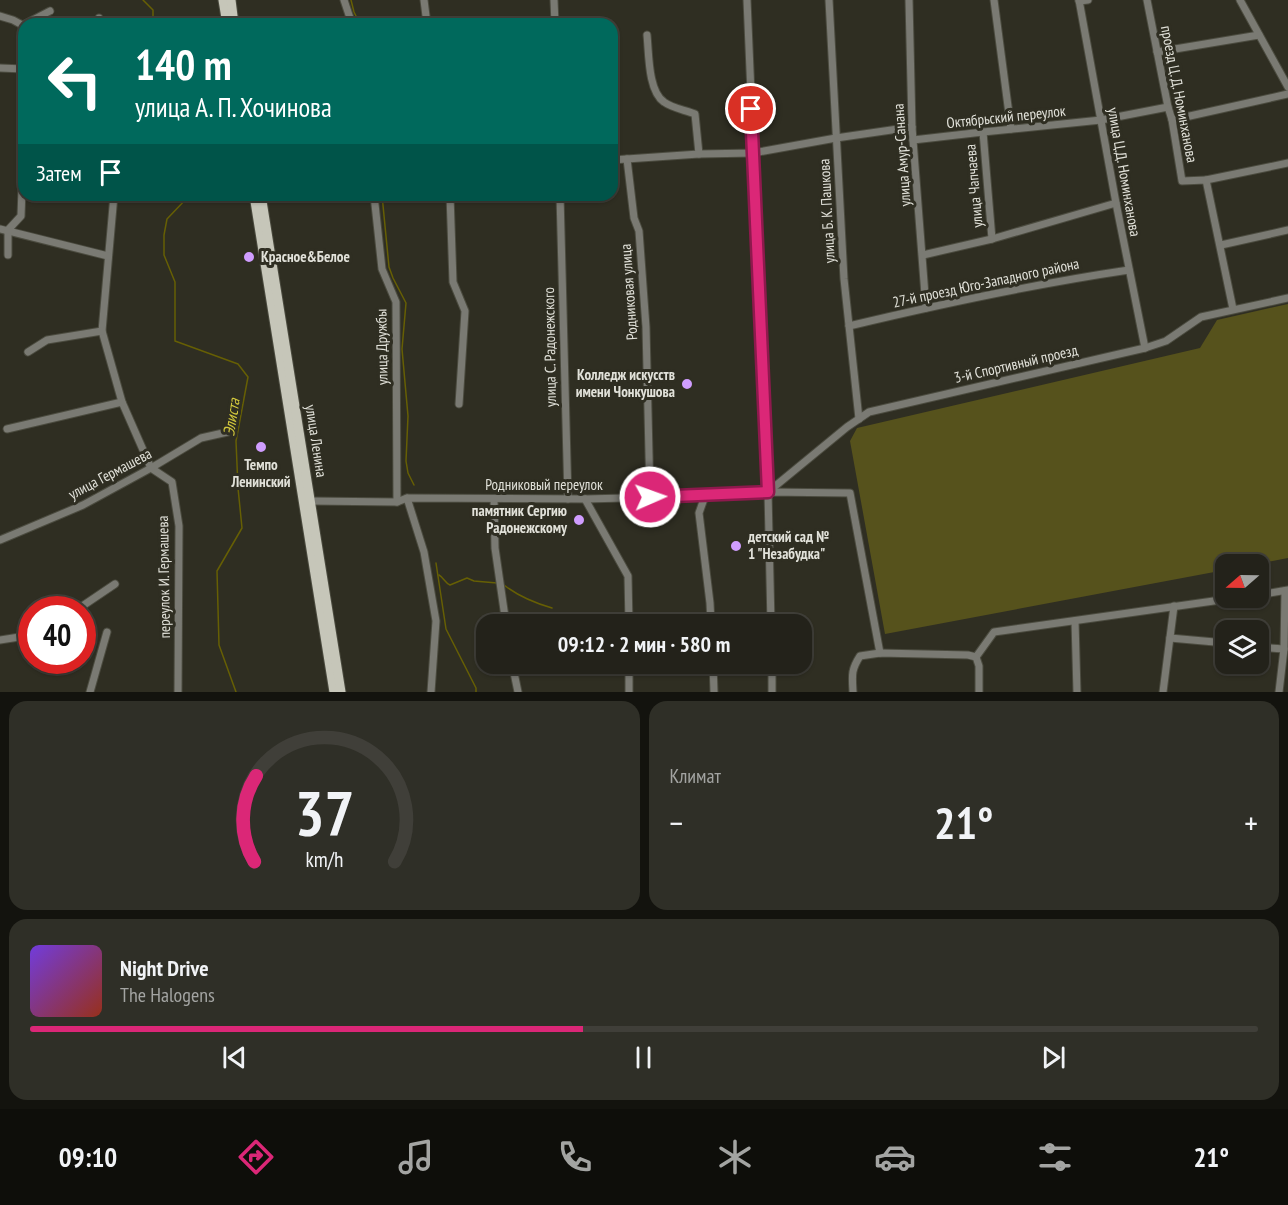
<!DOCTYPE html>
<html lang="ru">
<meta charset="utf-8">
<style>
body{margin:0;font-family:"PT Sans Narrow",sans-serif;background:#2f2f27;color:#f1f3f6;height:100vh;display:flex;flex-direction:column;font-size:22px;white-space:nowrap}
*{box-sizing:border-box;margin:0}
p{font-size:20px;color:#a3a4a2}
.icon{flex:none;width:33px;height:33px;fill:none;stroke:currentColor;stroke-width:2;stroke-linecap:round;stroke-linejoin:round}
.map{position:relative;height:692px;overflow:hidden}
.side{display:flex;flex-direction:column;gap:9px;padding:9px;background:#13130e;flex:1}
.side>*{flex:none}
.guide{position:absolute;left:18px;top:18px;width:600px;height:183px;border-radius:18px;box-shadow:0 2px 4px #0004,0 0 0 2px #403f39;background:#00695c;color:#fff;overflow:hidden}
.needle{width:39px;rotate:250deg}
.fabs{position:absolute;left:1215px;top:554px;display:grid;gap:12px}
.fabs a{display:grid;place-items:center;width:54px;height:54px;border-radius:12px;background:#23221a;box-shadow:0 2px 4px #0004,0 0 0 2px #403f39;font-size:30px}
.speed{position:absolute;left:18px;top:596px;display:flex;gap:12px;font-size:30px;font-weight:700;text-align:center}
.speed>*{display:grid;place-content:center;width:78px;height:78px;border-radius:50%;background:#23221a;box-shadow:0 2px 4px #0004,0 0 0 2px #403f39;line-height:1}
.speed .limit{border:9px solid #d22;background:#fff;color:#111}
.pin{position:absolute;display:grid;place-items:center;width:51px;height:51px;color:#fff;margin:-26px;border:3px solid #fff;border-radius:50%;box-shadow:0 2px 6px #0007}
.me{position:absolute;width:66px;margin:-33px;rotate:88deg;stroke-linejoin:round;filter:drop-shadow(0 0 4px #0008)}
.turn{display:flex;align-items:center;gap:21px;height:126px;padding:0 18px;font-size:27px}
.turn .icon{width:78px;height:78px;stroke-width:2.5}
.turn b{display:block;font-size:42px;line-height:51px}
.then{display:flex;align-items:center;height:57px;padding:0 18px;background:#0003;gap:12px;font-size:22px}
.big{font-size:45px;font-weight:700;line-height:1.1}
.side .widget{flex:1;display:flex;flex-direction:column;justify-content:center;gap:9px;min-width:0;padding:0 21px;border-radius:18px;background:#2f2f27}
.side .dial{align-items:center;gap:0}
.dial svg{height:156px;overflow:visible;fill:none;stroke:#403f39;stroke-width:7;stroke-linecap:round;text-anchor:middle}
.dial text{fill:#f1f3f6;stroke:none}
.song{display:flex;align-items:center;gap:18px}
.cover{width:72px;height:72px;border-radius:9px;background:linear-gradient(135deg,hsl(260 70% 55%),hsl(10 70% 35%))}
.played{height:6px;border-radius:3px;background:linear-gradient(90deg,#db2777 45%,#403f39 45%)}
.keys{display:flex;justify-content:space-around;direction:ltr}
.heat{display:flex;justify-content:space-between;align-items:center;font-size:33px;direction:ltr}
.side .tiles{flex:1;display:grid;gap:9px;grid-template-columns:1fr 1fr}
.widget:last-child{grid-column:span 2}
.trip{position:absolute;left:476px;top:614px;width:336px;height:60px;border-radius:18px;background:#23221a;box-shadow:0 2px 4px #0004,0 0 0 2px #403f39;font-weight:700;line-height:60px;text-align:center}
.dock{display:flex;height:96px;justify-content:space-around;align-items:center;background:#0e0e0a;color:#a3a4a2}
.dock .icon{width:42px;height:42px}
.dock .current{color:#db2777}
.dock b{font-size:27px;color:#f1f3f6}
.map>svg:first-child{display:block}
</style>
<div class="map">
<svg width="1288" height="692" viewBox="0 0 1288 692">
<rect width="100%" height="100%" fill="#2f2e22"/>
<path fill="#56521c" d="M 1288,304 L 1288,558 L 1257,564 L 1226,564 L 1225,570 L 885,634 L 850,441 L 857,428 L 1200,348 L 1217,320 Z"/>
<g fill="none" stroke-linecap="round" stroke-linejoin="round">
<g stroke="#665f04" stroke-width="1.5">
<path d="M 143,0 L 153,10 L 153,24"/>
<path d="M 351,0 L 354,12 L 360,24"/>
<path d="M 188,195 L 188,197 L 167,219 L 164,235 L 164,255 L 175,282 L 175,341 L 238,364 L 248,377 L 236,441 L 238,488 L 242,528 L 217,571 L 219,645 L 236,692"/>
<path d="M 382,195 L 389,267 L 393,278 L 406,303 L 402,349 L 408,416 L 406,461 L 408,473 L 414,485"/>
<path d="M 436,563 L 446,629 L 476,688 L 476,692"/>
<path d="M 439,575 C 444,578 445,583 450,585 L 467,578 L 474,581 L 497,583"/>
<path d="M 504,585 C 518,596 535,603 552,608"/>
</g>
<g stroke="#4b4b3f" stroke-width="9">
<g id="minor">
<path d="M 344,0 L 352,24"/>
<path d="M 424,0 L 427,24"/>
<path d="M 554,0 L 555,24"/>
<path d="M 747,0 L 768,492 L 771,624"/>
<path d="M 829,0 L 844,279 L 859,419"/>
<path d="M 909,0 L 912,127 L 926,308"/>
<path d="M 994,0 L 1011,129"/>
<path d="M 1079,0 L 1116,203 L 1145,348"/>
<path d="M 1147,0 L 1168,107 L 1172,120 L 1182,181 L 1206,180 L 1233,309"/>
<path d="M 1240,0 L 1288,87"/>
<path d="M 1079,1 L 1088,0"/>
<path d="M 0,16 L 13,20 L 24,26"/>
<path d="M 99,18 L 99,24"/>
<path d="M 25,24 L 50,11"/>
<path d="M 647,35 C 649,54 648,91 664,102 C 672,108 685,110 695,114 L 699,154"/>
<path d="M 1157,52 L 1259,35"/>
<path d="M 0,68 L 24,69"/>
<path d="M 1172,120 L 1288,94"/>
<path d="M 983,132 L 992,239"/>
<path d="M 913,140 L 983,132 L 1101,120 L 1168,107"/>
<path d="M 627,159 L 634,218 L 639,231 L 646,327 L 650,497"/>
<path d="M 612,160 L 699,154 L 753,153 L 836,138 L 912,127"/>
<path d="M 1206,180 L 1288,163"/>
<path d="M 114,195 L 102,331 L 122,402 L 151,468 L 172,482 L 179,526 L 178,692"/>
<path d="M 374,195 L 382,269 L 396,302 L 397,502"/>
<path d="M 450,195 L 453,282 L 465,311 L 459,404"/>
<path d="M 560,195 L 568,499"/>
<path d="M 0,229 L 108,256"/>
<path d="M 1221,245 L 1288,230"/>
<path d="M 8,255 L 8,230 L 21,216 L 24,134"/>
<path d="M 923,255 L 992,239 L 1116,203"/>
<path d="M 849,326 C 941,304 1034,284 1129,270"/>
<path d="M 28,352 L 47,340 L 102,331"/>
<path d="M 7,429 L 122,402"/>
<path d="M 768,492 L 847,427 L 869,412 L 1145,348 L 1166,341 L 1201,317 L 1288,298"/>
<path d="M 705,496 L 699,513 L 710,603 L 711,624"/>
<path d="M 407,498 L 424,552 L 436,621 L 431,692"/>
<path d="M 494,499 L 495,548 L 506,624"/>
<path d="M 585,499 L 628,576 L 629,624"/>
<path d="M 311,501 L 397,502 L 407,498 L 585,499 L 705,496 L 768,492 L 850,493 L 880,653"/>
<path d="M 0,540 L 83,505 L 151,468 L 201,438 L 232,431"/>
<path d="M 1258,595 L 1288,590"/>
<path d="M 78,609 L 115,584"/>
<path d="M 1075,621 L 1077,692"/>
<path d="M 1170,638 L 1226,643"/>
<path d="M 0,640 L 32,635"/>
<path d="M 1258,647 L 1284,649"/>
<path d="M 976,657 L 994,632 L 1242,597"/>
<path d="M 976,657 L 979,666 L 979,692"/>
<path d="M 512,663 L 518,692"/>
<path d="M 629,663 L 629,692"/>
<path d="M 713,663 L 714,692"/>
<path d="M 772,663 L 772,692"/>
<path d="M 90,692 L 107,632"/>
<path d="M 853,692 C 852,675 851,670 860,656 L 880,653 L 968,655 L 976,657"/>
<path d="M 1163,692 L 1174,606"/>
<path d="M 1279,692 L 1284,649 L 1285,591"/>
</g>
</g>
<g stroke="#4b4b3f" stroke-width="11">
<g id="major">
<path d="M 223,0 L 227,24"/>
<path d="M 231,0 L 234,24"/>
<path d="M 254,195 L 334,692"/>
<path d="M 261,195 L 341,692"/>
</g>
</g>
<use href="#minor" stroke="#7a7a73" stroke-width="7"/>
<use href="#major" stroke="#c6c6b9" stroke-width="9"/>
</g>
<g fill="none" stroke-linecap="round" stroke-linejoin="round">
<g stroke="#8e194d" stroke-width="15">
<path id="route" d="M 650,497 L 768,492 L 751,109"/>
</g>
<use href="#route" stroke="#db2777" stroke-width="10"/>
</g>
<g fill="#d09dff" stroke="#2f2e22" stroke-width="2">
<circle cx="249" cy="257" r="6"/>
<circle cx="687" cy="384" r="6"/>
<circle cx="261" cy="447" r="6"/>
<circle cx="579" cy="520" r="6"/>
<circle cx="736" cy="546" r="6"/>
</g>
<g text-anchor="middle" stroke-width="6" stroke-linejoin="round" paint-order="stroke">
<g font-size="15" fill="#e1e1d9" stroke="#2f2e22">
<text transform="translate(1179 94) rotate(79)" y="5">проезд Ц. Д. Номинханова</text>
<text transform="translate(1006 117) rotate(-6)" y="5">Октябрьский переулок</text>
<text transform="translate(902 155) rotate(-94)" y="5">улица Амур-Санана</text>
<text transform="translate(1124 172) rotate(80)" y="5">улица Ц.Д. Номинханова</text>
<text transform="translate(974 186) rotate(-95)" y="5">улица Чапчаева</text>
<text transform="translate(827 211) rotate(-93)" y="5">улица Б. К. Пашкова</text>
<text transform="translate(986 283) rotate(-12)" y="5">27-й проезд Юго-Западного района</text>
<text transform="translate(629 292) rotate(-94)" y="5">Родниковая улица</text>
<text transform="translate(382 347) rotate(-91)" y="5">улица Дружбы</text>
<text transform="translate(550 347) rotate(-91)" y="5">улица С. Радонежского</text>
<text transform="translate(1016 364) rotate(-13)" y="5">3-й Спортивный проезд</text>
<text transform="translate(316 441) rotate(81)" y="5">улица Ленина</text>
<text transform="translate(110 474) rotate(-28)" y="5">улица Гермашева</text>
<text x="544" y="490">Родниковый переулок</text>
<text transform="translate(164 577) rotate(-91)" y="5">переулок И. Гермашева</text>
</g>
<g font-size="15" font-weight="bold" fill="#e1e1d9" stroke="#2f2e22" text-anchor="start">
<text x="261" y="262">Красное&amp;Белое</text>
<text x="675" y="380" text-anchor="end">Колледж искусств<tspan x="675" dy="17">имени Чонкушова</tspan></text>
<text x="261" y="470" text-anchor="middle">Темпо<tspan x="261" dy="17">Ленинский</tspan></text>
<text x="567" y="516" text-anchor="end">памятник Сергию<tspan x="567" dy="17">Радонежскому</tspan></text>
<text x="748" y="542">детский сад №<tspan x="748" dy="17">1 "Незабудка"</tspan></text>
</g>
<g font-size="16" font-style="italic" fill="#d4c93d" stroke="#2f2e22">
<text transform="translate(231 417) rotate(-81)" y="6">Элиста</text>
</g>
</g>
</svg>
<div class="fabs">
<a><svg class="needle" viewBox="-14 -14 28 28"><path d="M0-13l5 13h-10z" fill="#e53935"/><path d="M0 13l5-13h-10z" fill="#a3a4a2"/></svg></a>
<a><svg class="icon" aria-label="layers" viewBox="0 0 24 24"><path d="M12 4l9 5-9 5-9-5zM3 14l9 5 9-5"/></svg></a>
</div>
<div class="speed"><div class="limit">40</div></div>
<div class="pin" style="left:751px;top:109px;background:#d93025"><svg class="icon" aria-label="arrive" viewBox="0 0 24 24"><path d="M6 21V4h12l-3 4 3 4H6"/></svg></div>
<svg class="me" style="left:650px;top:497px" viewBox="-20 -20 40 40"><circle r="17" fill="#db2777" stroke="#fff" stroke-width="3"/><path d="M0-11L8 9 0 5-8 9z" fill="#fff"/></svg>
<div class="trip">09:12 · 2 мин · 580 m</div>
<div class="guide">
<div class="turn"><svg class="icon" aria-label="left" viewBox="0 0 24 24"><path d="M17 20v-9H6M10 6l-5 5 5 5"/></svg><div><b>140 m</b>улица А. П. Хочинова</div></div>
<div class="then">Затем<svg class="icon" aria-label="arrive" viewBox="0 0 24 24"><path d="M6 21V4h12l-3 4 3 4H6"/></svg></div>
</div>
</div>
<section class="side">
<div class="tiles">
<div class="widget dial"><svg viewBox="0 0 100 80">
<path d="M14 69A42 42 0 1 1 86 69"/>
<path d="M14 69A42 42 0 0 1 15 25" stroke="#db2777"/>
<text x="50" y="56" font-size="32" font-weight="700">37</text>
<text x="50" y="72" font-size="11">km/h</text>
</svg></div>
<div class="widget"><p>Климат</p>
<div class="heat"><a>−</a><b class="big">21°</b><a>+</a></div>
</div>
<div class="widget">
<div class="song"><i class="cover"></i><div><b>Night Drive</b><p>The Halogens</p></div></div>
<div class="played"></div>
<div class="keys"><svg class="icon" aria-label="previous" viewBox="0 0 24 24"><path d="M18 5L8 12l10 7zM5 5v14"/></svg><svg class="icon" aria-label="pause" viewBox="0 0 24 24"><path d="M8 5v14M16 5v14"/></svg><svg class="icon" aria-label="next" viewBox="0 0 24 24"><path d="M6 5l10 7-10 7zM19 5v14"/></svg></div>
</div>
</div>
</section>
<nav class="dock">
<b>09:10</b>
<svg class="icon current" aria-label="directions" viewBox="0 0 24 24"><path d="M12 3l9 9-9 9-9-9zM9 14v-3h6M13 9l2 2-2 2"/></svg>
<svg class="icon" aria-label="music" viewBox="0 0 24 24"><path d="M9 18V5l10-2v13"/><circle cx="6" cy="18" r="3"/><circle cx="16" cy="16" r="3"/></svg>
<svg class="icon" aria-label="phone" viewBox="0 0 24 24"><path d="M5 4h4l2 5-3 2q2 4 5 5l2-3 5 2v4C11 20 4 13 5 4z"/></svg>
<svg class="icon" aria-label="climate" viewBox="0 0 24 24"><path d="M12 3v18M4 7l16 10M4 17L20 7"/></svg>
<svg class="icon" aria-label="car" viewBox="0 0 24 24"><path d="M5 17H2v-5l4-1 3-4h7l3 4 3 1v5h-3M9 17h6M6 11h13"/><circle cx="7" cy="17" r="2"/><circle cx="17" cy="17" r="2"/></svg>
<svg class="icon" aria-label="filters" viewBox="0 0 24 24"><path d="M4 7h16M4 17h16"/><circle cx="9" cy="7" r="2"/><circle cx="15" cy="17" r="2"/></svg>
<b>21°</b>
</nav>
